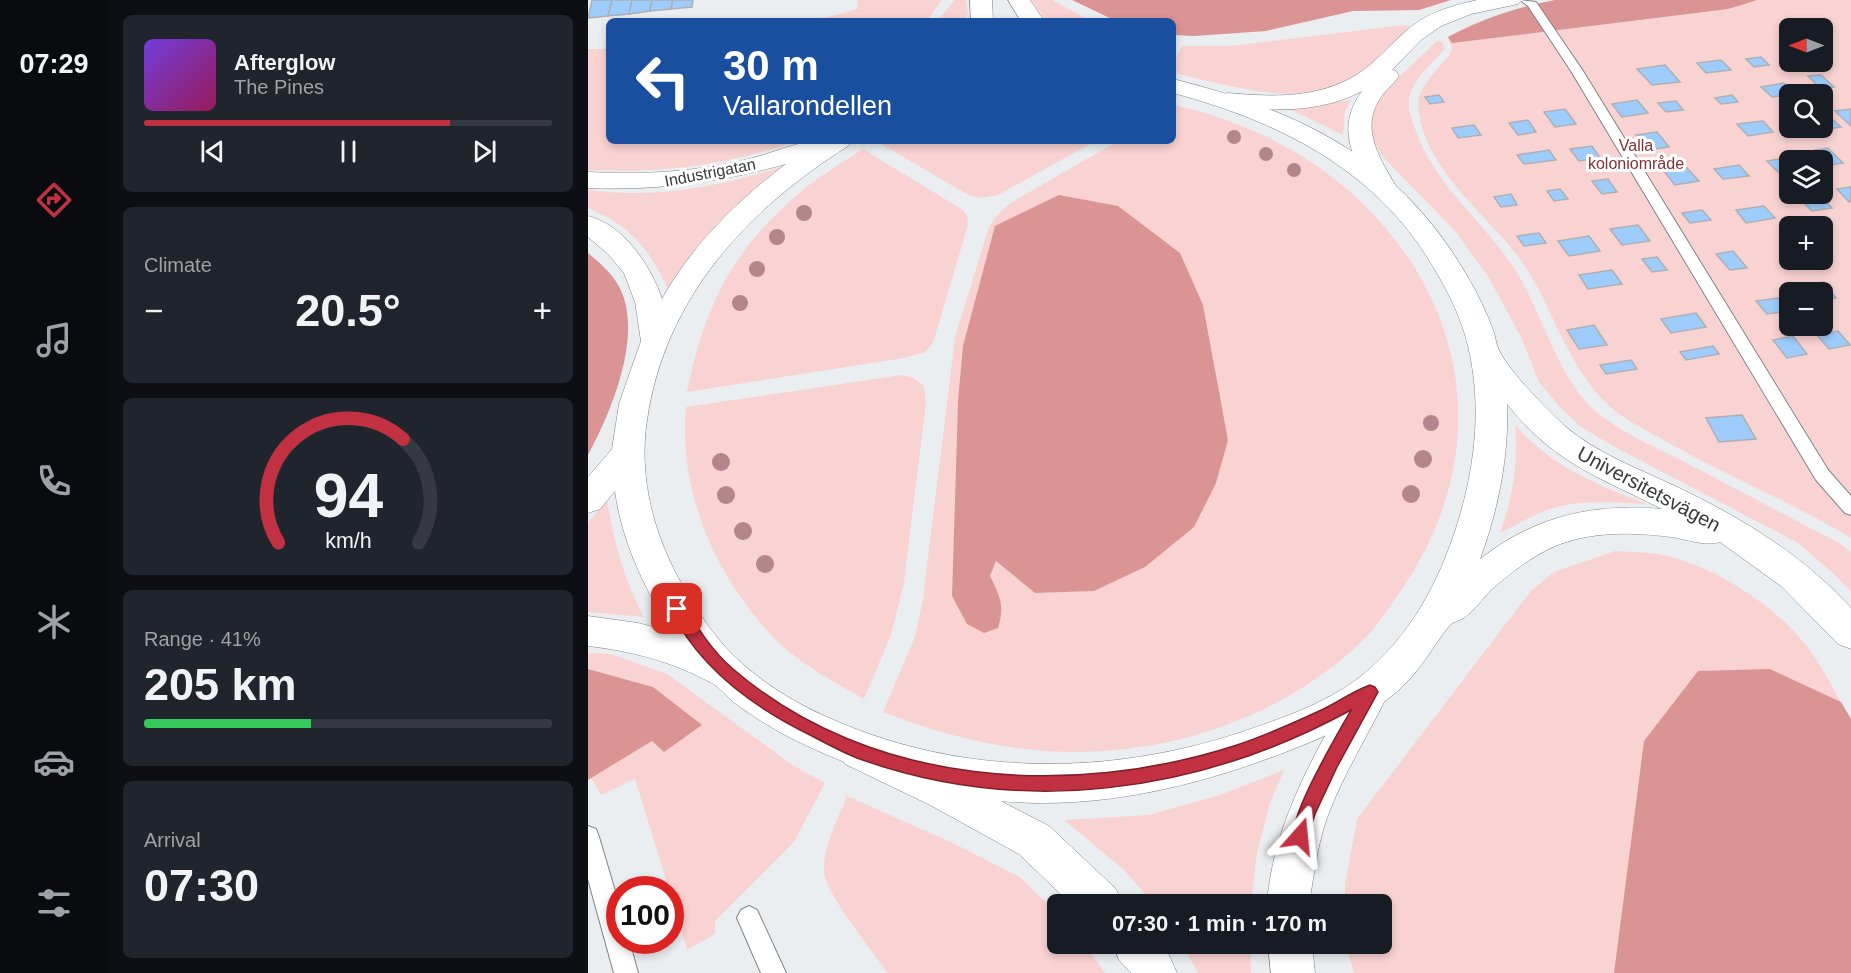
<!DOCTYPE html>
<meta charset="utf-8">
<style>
body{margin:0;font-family:Helvetica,sans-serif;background:#20242c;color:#f1f3f6;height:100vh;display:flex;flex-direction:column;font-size:22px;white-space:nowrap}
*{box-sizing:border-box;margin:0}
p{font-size:20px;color:#9ea1a6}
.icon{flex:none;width:33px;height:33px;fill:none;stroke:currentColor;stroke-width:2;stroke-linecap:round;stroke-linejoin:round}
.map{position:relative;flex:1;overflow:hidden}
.side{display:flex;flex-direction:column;gap:15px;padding:15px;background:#0d0f14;width:480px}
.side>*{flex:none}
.hud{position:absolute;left:18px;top:18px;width:570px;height:126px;border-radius:9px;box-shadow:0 3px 9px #0003;background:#1a4fa0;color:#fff;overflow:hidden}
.needle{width:39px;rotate:270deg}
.tools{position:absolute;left:1191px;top:18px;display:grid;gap:12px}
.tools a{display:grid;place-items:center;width:54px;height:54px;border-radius:9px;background:#171b24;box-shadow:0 3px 9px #0003;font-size:30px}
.speed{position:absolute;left:18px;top:876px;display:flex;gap:12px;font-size:30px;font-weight:700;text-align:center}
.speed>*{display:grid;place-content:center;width:78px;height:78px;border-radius:50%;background:#171b24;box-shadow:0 3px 9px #0003;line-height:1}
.speed .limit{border:9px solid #d22;background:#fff;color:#111}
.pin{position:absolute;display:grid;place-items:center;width:51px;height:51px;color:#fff;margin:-26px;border-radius:12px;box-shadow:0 3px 9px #0006}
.me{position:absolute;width:66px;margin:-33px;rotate:18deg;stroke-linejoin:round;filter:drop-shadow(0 0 4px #0008)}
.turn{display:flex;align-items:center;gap:21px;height:126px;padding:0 18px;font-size:27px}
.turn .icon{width:78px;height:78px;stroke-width:2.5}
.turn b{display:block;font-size:42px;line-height:51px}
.big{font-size:45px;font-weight:700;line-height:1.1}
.side .tile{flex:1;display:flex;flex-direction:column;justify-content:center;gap:9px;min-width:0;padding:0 21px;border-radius:9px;background:#20242c}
.side .dial{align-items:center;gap:0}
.dial svg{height:156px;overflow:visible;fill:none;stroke:#363941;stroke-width:7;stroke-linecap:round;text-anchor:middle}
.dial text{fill:#f1f3f6;stroke:none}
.song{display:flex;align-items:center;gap:18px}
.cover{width:72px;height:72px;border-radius:9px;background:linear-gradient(135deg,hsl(260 70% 55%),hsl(330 70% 35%))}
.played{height:6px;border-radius:3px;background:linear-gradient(90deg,#c23141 75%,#363941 75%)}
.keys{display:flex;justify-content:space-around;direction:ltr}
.heat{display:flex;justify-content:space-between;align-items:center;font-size:33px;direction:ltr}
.charge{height:9px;border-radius:4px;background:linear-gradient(90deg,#34c759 41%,#363941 0)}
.trip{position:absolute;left:459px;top:894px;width:345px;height:60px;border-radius:9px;background:#171b24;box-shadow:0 3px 9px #0003;font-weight:700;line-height:60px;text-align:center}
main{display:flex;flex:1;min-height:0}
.tab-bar{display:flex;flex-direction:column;width:108px;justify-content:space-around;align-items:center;background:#090b0e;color:#9ea1a6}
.tab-bar .icon{width:42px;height:42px}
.tab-bar .current{color:#c23141}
.tab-bar b{font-size:27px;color:#f1f3f6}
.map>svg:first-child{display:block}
</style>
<main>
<nav class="tab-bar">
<b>07:29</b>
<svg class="icon current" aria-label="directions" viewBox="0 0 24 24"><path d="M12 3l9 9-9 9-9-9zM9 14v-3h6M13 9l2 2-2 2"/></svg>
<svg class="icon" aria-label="music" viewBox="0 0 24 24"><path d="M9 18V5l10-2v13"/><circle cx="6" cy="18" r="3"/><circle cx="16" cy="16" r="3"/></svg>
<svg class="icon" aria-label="phone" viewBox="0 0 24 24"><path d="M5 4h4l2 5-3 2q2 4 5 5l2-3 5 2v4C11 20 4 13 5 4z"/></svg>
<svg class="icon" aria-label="climate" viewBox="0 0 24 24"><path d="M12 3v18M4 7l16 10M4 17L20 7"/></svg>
<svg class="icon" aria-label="car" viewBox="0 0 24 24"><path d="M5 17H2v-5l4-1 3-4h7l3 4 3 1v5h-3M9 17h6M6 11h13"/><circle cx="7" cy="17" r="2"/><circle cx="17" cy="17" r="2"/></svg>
<svg class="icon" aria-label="filters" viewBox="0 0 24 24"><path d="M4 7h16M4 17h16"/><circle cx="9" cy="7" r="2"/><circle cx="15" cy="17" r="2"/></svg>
</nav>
<section class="side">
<div class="tile">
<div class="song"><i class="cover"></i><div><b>Afterglow</b><p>The Pines</p></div></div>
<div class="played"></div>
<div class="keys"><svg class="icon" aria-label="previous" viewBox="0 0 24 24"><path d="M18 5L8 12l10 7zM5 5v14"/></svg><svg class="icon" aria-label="pause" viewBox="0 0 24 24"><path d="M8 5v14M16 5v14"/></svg><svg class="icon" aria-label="next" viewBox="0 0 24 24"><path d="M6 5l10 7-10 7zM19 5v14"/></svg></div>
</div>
<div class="tile"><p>Climate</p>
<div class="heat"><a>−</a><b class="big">20.5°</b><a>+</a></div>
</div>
<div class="tile dial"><svg viewBox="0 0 100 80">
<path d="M14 69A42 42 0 1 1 86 69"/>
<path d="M14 69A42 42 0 0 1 78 16" stroke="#c23141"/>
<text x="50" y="56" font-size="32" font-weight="700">94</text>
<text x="50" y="72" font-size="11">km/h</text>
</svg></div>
<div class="tile"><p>Range · 41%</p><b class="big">205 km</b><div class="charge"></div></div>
<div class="tile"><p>Arrival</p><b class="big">07:30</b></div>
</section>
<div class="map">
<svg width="1263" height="973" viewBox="0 0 1263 973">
<rect width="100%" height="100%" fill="#ebeef1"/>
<g fill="#f9d3d2" fill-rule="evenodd">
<path d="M 270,0 L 354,0 L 339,21 L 186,21 L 240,17 L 269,9 Z"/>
<path d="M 366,0 L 378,0 L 380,12 L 378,21 L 350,21 Z"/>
<path d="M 443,0 L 464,0 L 503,21 L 458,21 Z"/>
<path d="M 967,0 L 1263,0 L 1263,538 C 1207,504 1144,478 1086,446 C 1068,435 1048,426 1031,414 C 985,379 970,322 942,274 C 908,218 837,177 830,106 C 829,87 852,67 863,53 L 864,47 L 859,38 L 885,24 ZM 1202,28 L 1234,28 L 1234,62 L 1202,62 ZM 1202,94 L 1234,94 L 1234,128 L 1202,128 ZM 1202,160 L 1234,160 L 1234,194 L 1202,194 ZM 1202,226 L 1234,226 L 1234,260 L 1202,260 ZM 1202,292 L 1234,292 L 1234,326 L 1202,326 Z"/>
<path d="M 816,25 L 827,28 C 810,43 791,66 773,77 C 719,111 641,85 585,73 L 585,64 L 594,46 L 643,46 Z"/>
<path d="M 850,40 L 855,43 L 857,49 C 843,64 820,83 821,105 C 821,114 825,123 828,131 C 848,188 899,224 930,274 C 952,312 970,371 998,402 C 1020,426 1062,445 1091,459 C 1144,487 1198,515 1251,543 L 1263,552 L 1263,592 L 1246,574 L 1210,543 L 1025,446 L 993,427 L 971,406 L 951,382 L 933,337 L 901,278 L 868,232 L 796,158 L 785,141 L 781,124 L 790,97 Z"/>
<path d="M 0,49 L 21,49 L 21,141 L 209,141 C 138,166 75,173 0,170 Z"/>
<path d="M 763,100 L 757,111 L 755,135 L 702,109 Z"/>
<path d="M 585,105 C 658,120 730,157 782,211 C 886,318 899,462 816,586 C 805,602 793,621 780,635 C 730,687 658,724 589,740 C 486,764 391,750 295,712 L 327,637 L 335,599 L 367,337 L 401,227 L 409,215 L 424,202 L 530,141 L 585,141 ZM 615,305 L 640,440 L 557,567 L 506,591 L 447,593 L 408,561 L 402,576 L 364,596 L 370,401 Z"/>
<path d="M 288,141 L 508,141 L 410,195 L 393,198 L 382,196 Z"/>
<path d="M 275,149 L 375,210 L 379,216 L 380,225 L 345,343 L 337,352 L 316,358 L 99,392 C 117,302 148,243 221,185 C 238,172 257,161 275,149 Z"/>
<path d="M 193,167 C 149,202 109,240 80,289 C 59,246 45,228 0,208 L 0,190 C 65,199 131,187 193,167 Z"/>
<path d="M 314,375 L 326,378 L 336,386 L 338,402 L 316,583 L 303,635 L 276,699 C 246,682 212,664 188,640 C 128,578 90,493 98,407 Z"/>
<path d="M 927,425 C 965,467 1007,484 1059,504 C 1030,503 1001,500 973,506 C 951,511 932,523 912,533 C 925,497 930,463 927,425 Z"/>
<path d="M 19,500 C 26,543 36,580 56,617 L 0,612 L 0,523 Z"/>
<path d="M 1027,551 C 1041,552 1055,552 1069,554 C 1121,562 1192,607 1222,651 C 1234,667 1243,685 1253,702 L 1182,669 L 1056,741 L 1026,973 L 766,973 L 758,944 L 794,944 L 794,904 L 757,904 L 757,885 L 769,819 L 942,592 L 966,572 Z"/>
<path d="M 0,653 L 23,654 L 79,674 L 206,766 L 237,783 L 206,842 L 127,921 L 127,934 L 99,950 L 82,890 L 81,889 L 47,779 L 13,795 L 3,778 L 64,741 L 65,687 L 0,669 Z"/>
<path d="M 696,770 L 682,803 L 669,853 L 663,904 L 566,904 L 535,869 L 476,820 L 561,815 L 632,795 Z"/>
<path d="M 259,796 L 367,844 L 432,877 L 469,913 L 470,944 L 496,944 L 517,973 L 300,973 C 286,953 236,892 236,871 C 235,845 250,820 259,796 Z"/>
<path d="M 594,944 L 662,944 L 663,973 L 610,973 Z"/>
</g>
<g fill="#d99493">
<path d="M 484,0 L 863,0 L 831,10 L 765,11 L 678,31 L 607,36 L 585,35 L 585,21 L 528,21 Z"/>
<path d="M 967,0 L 1169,0 L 1140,9 L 864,43 L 860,37 C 893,19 929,7 967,0 Z"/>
<path d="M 471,195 L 530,206 L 592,253 L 615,305 L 640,440 L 628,483 L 606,527 L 557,567 L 506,591 L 447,593 L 408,561 L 402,576 C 412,597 417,605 410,628 L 396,633 L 379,624 L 364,596 L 370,401 L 375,346 L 407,226 Z"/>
<path d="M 0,253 C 8,260 17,267 24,276 C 62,322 24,410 0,455 Z"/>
<path d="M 0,669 L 65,687 L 114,725 L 76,752 L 64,741 L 0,780 Z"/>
<path d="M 1182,669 L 1253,702 L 1263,719 L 1263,973 L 1026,973 L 1056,741 L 1110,671 Z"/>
</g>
<g fill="#9ecdfd" stroke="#adb0b3" stroke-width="1.5">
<path d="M 4,0 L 24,0 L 20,16 L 0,18 Z"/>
<path d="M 24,0 L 44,0 L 41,14 L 20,16 Z"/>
<path d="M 44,0 L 64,0 L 62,11 L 41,14 Z"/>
<path d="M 64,0 L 85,0 L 83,9 L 62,11 Z"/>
<path d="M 85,0 L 105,0 L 104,7 L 83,9 Z"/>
<path d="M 1173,57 L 1181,65 L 1166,67 L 1158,59 Z"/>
<path d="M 1133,60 L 1143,70 L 1118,73 L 1109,63 Z"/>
<path d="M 1077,65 L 1092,82 L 1064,85 L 1049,69 Z"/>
<path d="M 1233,75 L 1246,87 L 1233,89 L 1220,76 Z"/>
<path d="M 1196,83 L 1206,94 L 1184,97 L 1173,87 Z"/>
<path d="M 851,95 L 856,102 L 842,104 L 837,97 Z"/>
<path d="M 1144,95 L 1150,102 L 1133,104 L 1127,98 Z"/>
<path d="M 1049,100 L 1060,113 L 1034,117 L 1024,104 Z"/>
<path d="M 1088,101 L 1095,110 L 1078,112 L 1070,103 Z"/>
<path d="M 977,109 L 988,124 L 967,127 L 956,112 Z"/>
<path d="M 1263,109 L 1263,126 L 1247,111 Z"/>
<path d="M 1234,114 L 1238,114 L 1253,127 L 1223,132 L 1218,128 L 1234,128 Z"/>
<path d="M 940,120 L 948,132 L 930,135 L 921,123 Z"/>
<path d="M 1175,121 L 1185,132 L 1160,136 L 1149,124 Z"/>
<path d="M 886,125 L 893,135 L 870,138 L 864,128 Z"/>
<path d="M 1069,132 L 1081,147 L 1060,150 L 1048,135 Z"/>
<path d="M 1004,146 L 1012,158 L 991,161 L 982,149 Z"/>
<path d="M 1240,148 L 1255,163 L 1242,165 L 1227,150 Z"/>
<path d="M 961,150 L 968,160 L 936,164 L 929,155 Z"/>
<path d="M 1199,158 L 1202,161 L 1202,171 L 1190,172 L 1179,161 Z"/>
<path d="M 1151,165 L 1161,176 L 1135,179 L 1126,169 Z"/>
<path d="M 1098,167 L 1111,181 L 1087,185 L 1075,170 Z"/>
<path d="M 1020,179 L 1029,192 L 1014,194 L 1004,181 Z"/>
<path d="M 1263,187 L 1263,201 L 1261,202 L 1249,189 Z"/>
<path d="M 972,189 L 980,199 L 966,201 L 959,191 Z"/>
<path d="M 923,194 L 929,205 L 913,207 L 906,197 Z"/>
<path d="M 1231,195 L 1244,208 L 1224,211 L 1211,198 Z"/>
<path d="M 1176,206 L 1187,218 L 1158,223 L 1148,210 Z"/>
<path d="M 1114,210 L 1123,220 L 1102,223 L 1094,213 Z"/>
<path d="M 1050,225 L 1062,241 L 1034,245 L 1022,229 Z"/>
<path d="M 951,233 L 958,243 L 936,246 L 929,236 Z"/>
<path d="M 1001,236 L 1012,251 L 981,256 L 970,241 Z"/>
<path d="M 1145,251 L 1159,268 L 1142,270 L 1128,254 Z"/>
<path d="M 1069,257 L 1079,270 L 1064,272 L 1054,259 Z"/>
<path d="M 1024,270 L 1034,284 L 1000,289 L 991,275 Z"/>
<path d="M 1235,282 L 1248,298 L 1234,300 L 1234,292 L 1223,292 L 1216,285 Z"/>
<path d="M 1190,298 L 1201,311 L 1179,314 L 1168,301 Z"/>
<path d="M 1108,313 L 1118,327 L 1083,333 L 1073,319 Z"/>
<path d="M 1006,325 L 1019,345 L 991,349 L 979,330 Z"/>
<path d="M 1250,331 L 1262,345 L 1241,349 L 1229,335 Z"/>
<path d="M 1205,336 L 1219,354 L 1199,358 L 1185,340 Z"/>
<path d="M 1125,346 L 1131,354 L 1098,360 L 1092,352 Z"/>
<path d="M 1043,360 L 1049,369 L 1018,374 L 1012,365 Z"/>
<path d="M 1154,415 L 1168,439 L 1131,442 L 1118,418 Z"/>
</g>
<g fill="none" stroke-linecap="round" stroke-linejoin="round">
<g stroke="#7f8285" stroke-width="2">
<g id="lane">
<path d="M 932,0 L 948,2 L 995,71 L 1240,470 L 1263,496 L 1263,515 L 1257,513 L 1228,480 L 983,71 L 940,6 Z"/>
<path d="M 0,826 L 8,829 L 11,837 L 32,908 L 32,940 L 41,940 L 50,973 L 26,973 L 0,879 Z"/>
<path d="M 161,906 L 169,910 L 198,973 L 173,973 L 149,918 L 153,910 Z"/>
</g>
</g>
<g stroke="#7f8285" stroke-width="1">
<path id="street" d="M 889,0 L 934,0 L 930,4 L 883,14 L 853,26 L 833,40 L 804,70 L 808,71 L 811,76 C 805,85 795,92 790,102 C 773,130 793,161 808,186 L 804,191 L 795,194 L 786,191 C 763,158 748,127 774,91 C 734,113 684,111 640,107 L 632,105 L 628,100 L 632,95 L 640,93 C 685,97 730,99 770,74 C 788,62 802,45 818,31 C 838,13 863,6 889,0 Z"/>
</g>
<g stroke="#7f8285" stroke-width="1">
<g id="secondary">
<path d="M 382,0 L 404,0 L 405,21 L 383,21 Z"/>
<path d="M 420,0 L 442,0 L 456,21 L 433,21 Z"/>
<path d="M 585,79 C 716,112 814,160 882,281 C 891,297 899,313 905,330 C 908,337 908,346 912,352 C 921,371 961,412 978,427 C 1010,454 1051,469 1089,487 C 1152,517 1215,555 1263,608 L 1263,649 L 1250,644 L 1193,586 L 1132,542 C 1117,547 1099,539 1083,537 C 1044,532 1002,531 965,547 C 943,557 921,574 903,590 C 894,599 887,610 877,617 C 872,621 865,621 861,626 C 845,646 834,668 815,686 C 781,718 739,736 695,753 C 598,790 492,814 387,798 C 321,787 257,766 197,735 C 179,725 161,714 144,701 C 137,694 129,685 120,681 C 82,661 43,651 0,646 L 0,616 L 50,623 L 84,632 C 57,590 34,542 27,491 L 12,509 L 0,513 L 0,477 L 24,449 L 31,404 L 53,341 L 47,302 L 36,273 L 20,254 L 0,237 L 0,216 C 36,225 63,266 74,299 C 105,244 149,201 198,164 C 133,182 68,191 0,188 L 0,172 C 54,175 108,172 161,159 C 181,154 199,146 219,142 L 228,144 L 234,141 L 263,141 L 260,146 C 159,210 77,297 59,420 C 50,478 66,537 96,588 C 109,611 125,635 144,654 C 173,683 210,705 248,721 C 376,776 519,776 651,733 C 692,719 737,704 772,677 C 822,637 851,583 870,522 C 886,470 893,414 883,360 C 877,325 862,294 844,265 C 787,169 690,121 585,93 ZM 919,404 C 967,464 1009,476 1074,509 C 1005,503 947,516 892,559 C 910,510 921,457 919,404 Z"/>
</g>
</g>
<g stroke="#7f8285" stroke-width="1">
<g id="highway">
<path d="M 782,675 L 795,680 L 801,692 C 781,734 755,774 739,818 C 729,846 726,875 721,904 L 679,904 C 685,823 728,750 769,680 Z"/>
<path d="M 271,733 L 370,779 L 461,826 L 528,889 L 534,904 L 483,904 L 431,854 L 342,805 L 257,764 L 251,751 L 257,738 Z"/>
<path d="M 525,944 L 576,944 L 589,973 L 543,973 L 531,960 Z"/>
<path d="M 680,944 L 724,944 L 727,973 L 683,973 Z"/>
</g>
</g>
<use href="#lane" fill="#fff" fill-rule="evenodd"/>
<use href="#street" fill="#fff" fill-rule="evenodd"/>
<use href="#secondary" fill="#fff" fill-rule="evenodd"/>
<use href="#highway" fill="#fff" fill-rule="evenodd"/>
</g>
<g fill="#b2868a">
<circle cx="646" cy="137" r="7"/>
<circle cx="678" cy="154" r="7"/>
<circle cx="706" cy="170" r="7"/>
<circle cx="216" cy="213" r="8"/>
<circle cx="189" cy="237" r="8"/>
<circle cx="169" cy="269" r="8"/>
<circle cx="152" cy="303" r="8"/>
<circle cx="843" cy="423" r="8"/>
<circle cx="835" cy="459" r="9"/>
<circle cx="133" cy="462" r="9"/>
<circle cx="823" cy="494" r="9"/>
<circle cx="138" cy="495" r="9"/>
<circle cx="155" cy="531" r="9"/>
<circle cx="177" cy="564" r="9"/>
</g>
<path fill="#c23141" stroke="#7e202a" stroke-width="1.5" d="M 89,603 L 95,604 C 109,627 124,651 145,669 C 282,787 483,799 649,745 C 676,736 703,724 729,712 C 747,704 763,692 782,685 L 787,687 L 790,692 L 749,767 L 727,814 L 718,842 L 712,844 L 706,842 C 697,821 751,732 763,710 C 611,793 434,818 269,758 C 254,752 239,744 224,736 C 166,708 111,668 82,609 L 84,604 Z"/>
<g text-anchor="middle" stroke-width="6" stroke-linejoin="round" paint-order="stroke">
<g font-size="16" fill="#833035" stroke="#fff">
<text x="1048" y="151">Valla<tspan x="1048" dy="18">koloniområde</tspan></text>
</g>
<g font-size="16" fill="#393a3b" stroke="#fff">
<text transform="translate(122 172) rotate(-11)" y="6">Industrigatan</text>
</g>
<g font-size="20" fill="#393a3b" stroke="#fff">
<text transform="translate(1061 489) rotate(28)" y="7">Universitetsvägen</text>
</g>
</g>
</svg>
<div class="tools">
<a><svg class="needle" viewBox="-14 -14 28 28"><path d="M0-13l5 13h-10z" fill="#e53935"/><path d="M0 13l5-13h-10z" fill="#9ea1a6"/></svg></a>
<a><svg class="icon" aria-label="search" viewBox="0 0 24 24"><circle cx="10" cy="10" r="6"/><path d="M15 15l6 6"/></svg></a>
<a><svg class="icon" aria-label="layers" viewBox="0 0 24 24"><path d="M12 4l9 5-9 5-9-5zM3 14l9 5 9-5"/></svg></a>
<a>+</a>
<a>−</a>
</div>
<div class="speed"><div class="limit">100</div></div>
<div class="pin" style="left:89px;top:609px;background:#d93025"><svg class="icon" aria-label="arrive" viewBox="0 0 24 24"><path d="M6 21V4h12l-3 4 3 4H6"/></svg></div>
<svg class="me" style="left:712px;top:836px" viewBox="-20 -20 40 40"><path d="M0-17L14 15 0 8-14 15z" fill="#c23141" stroke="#fff" stroke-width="4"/></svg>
<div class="trip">07:30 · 1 min · 170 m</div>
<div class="hud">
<div class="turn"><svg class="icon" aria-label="left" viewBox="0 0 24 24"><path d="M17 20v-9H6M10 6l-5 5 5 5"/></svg><div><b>30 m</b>Vallarondellen</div></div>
</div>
</div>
</main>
